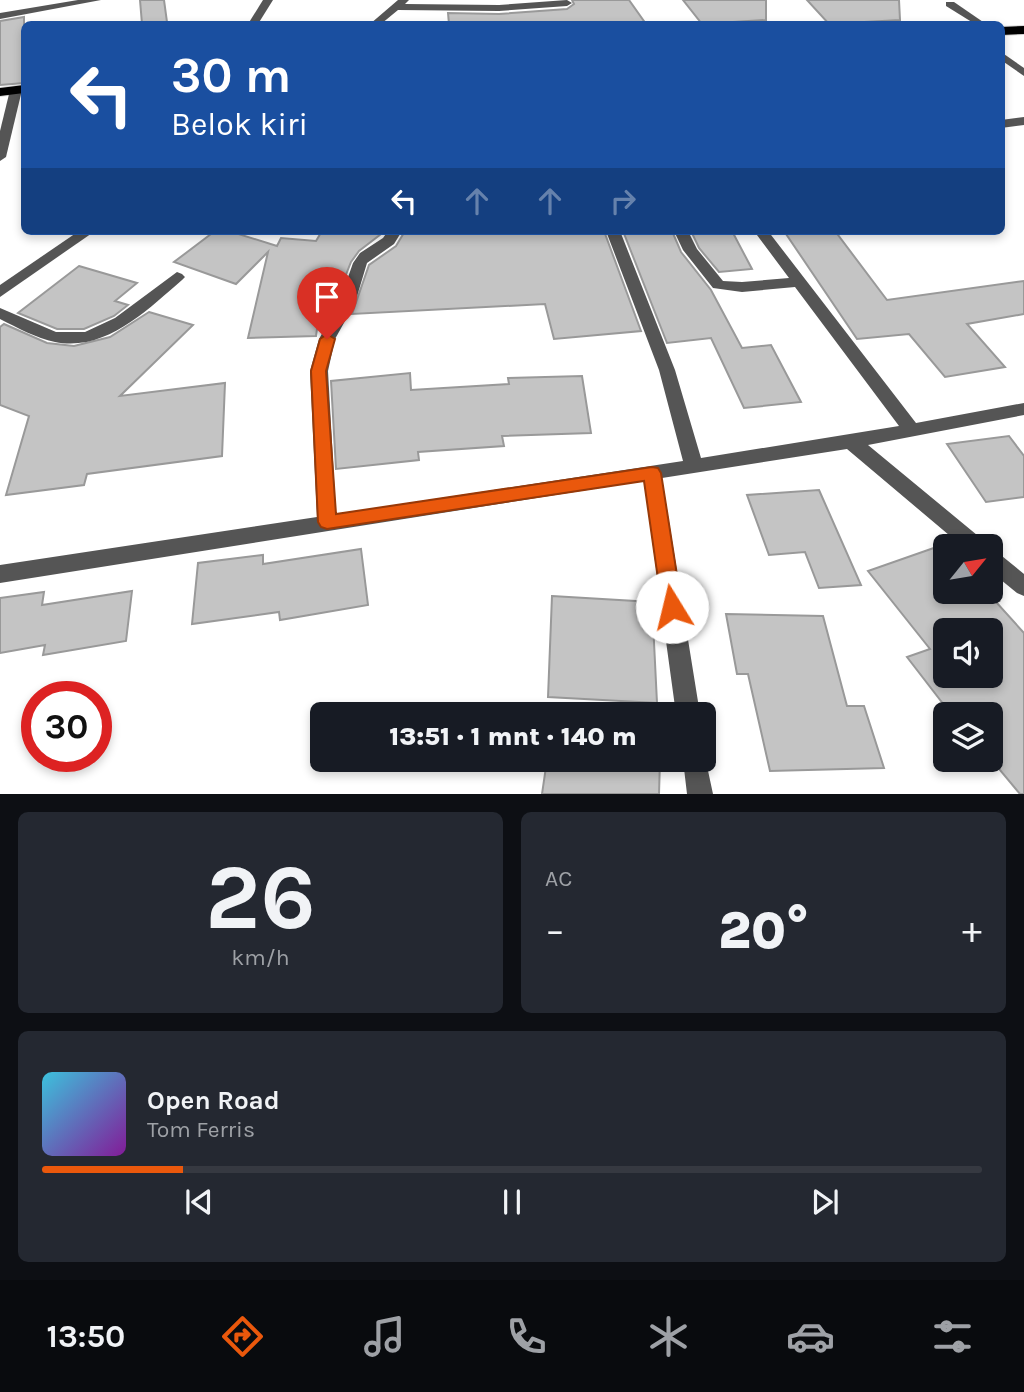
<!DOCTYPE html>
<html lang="id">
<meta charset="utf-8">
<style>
body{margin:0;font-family:Karla,sans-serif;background:#242831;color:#f1f3f6;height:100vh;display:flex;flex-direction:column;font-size:26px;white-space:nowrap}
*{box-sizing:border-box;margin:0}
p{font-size:23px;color:#9ea1a6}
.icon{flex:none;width:38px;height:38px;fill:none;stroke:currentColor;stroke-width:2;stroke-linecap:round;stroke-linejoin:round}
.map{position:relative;height:794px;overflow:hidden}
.side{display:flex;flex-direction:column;gap:18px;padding:18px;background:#0d0f14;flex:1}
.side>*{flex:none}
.top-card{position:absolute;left:21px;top:21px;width:984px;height:214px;border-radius:10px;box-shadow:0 4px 10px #0003;background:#1a4fa0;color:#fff;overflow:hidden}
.needle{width:46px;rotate:60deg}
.controls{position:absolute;left:933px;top:534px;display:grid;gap:14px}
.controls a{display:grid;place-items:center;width:70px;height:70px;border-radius:10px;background:#171b24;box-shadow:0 4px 10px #0003;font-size:35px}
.speed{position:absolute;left:21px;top:681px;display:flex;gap:14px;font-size:35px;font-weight:700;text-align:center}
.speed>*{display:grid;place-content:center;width:91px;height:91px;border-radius:50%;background:#171b24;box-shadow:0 4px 10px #0003;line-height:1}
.speed .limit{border:10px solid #d22;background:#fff;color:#111}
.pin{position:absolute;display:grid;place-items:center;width:60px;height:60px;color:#fff;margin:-72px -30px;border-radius:50% 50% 50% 0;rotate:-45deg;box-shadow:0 0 7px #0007}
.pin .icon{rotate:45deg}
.me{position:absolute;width:77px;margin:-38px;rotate:351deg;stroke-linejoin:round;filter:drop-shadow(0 0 5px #0008)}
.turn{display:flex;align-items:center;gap:24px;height:147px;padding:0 35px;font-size:32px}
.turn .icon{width:91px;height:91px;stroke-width:2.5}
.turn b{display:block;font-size:49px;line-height:60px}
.lanes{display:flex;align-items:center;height:66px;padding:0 35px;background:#0003;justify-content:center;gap:35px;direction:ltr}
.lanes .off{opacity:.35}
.big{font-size:52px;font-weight:800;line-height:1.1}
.side .card{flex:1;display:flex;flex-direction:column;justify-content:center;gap:10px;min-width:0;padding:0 24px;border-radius:10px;background:#242831}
.side .dial{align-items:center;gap:0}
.dial b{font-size:91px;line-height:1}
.song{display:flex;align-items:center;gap:21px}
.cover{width:84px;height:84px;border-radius:10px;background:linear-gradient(135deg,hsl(190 70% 55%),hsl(290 70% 35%))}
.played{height:7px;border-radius:4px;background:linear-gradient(90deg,#ea580c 15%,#363941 15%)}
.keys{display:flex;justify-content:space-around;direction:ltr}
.heat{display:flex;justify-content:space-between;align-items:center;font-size:38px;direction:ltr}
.side .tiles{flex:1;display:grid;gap:18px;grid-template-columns:1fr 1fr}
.card:last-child{grid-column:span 2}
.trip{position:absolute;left:310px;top:702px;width:406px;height:70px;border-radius:10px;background:#171b24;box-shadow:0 4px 10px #0003;font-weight:800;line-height:70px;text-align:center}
.menu{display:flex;height:112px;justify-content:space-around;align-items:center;background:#090b0e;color:#9ea1a6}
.menu .icon{width:49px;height:49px}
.menu .selected{color:#ea580c}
.menu b{font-size:32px;color:#f1f3f6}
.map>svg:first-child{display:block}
</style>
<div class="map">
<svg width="1024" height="794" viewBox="0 0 1024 794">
<rect width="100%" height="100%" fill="#fff"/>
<g fill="#c4c4c4" stroke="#999" stroke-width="2" fill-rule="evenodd">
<path d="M 140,0 L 164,0 L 167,22 L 142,24 Z"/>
<path d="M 572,0 L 629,0 L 646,24 L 449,24 L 448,13 L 499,14 L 567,9 L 574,4 Z"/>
<path d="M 683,0 L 766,0 L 766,20 L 702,24 Z"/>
<path d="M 807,0 L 899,0 L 900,20 L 829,24 Z"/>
<path d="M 24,17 L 24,83 L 0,85 L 0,21 Z"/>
<path d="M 215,231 L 229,231 L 277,246 L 281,238 L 316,241 L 322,231 L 385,231 L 359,251 L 351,262 L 330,315 L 319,315 L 316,336 L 248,338 L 268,252 L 236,284 L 174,262 Z"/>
<path d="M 405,231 L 604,231 L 641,331 L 554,339 L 545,304 L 352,314 L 369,265 L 396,246 Z"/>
<path d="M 623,231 L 672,231 L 681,252 L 711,290 L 742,348 L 771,345 L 801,402 L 744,408 L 711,338 L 667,343 Z"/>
<path d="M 691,231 L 732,231 L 752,269 L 719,272 L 699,248 Z"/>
<path d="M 784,231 L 835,231 L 887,300 L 1024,281 L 1024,314 L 967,324 L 1005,367 L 945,377 L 909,334 L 857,339 Z"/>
<path d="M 79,266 L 137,283 L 115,301 L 128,305 L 114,316 L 84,329 L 57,329 L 18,313 Z"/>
<path d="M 149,312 L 193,325 L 120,396 L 225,383 L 222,456 L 87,474 L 84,485 L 6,495 L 29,416 L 0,405 L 0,327 L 4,324 L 47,343 L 74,346 L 110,337 Z"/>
<path d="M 410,373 L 411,390 L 509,384 L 508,378 L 582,376 L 591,433 L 502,436 L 504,446 L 418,452 L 419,460 L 336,469 L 331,381 Z"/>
<path d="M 1009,436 L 1024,456 L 1024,497 L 986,502 L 947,444 Z"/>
<path d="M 819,490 L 861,585 L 819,588 L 805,552 L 769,555 L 747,495 Z"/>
<path d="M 948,543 L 950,546 L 945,546 L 945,592 L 990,591 L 999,601 L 996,602 L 1024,633 L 1024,794 L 1020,794 L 990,758 L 990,714 L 951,714 L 907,657 L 930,649 L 868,571 ZM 945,630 L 990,630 L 990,676 L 945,676 Z"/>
<path d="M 361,549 L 368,605 L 280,620 L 279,612 L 192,624 L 198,563 L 263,555 L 263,564 Z"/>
<path d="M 132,591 L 126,641 L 43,655 L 45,645 L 0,653 L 0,598 L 44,592 L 42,605 Z"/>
<path d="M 552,596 L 652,602 L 657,703 L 548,697 Z"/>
<path d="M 726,614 L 823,616 L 847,706 L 864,706 L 884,768 L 770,771 L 748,674 L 737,674 Z"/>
<path d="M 547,760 L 660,760 L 659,794 L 542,794 Z"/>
</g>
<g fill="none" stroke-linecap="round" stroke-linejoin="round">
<g stroke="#dbdbdb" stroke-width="2">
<g id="highway">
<path d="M 1024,26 L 1024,34 L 1001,35 L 1001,27 Z"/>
<path d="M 24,85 L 24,93 L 0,96 L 0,88 Z"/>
</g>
</g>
<g fill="#555" fill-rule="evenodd">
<path d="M 78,0 L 101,0 L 0,19 L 0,13 Z"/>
<path d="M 263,0 L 273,0 L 258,24 L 248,24 Z"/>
<path d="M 398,0 L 409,0 L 405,4 L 499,5 L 567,0 L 572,3 L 567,6 L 499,11 L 398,10 L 381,24 L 370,24 Z"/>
<path d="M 946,2 L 954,2 L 986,24 L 975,24 L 946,6 Z"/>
<path d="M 1001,52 L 1024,68 L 1024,76 L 1001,60 Z"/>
<path d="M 16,87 L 22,90 L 6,157 L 0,161 L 0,131 L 10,90 Z"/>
<path d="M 1024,117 L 1024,125 L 1001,128 L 1001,120 Z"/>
<path d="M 79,231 L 95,231 L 0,297 L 0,285 Z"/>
<path d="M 388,231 L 402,231 L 394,244 L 367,263 L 355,303 L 335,339 L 328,371 L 336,514 L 683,461 L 659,370 L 606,231 L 620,231 L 675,370 L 701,458 L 899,426 L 795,287 L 742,292 L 713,288 L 683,250 L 674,231 L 688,231 L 697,249 L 723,281 L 742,282 L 789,278 L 754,231 L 768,231 L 916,423 L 1024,403 L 1024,415 L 868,445 L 983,540 L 986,546 L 962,546 L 847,449 L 662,478 L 700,714 L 676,714 L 644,481 L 0,583 L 0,565 L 317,517 L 310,371 L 319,339 L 339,303 L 353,263 L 360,253 L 383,238 Z"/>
<path d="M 177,272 L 182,274 L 185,277 L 182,280 C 147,310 106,352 55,342 C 36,338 18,328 0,319 L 0,308 L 56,332 L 85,332 L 115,318 Z"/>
<path d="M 990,550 L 997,552 L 1024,574 L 1024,596 L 1017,593 L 990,571 Z"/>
<path d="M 704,752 L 713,794 L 687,794 L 683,760 L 704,760 Z"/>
</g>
<use href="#highway" fill="#000" fill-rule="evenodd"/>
</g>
<path fill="#ea580c" stroke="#983908" stroke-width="2" d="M 327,334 L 335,339 L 326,371 L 336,514 L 652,467 L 658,468 L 661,473 L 682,607 L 679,613 L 672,615 L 665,613 L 662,607 L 644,481 L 327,529 L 321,527 L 318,522 L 311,371 L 320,339 Z"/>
</svg>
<div class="controls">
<a><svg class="needle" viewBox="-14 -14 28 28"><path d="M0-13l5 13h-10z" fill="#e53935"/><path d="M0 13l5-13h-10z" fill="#9ea1a6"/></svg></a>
<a><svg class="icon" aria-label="sound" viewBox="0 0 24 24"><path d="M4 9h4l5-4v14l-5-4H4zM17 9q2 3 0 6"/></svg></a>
<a><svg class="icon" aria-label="layers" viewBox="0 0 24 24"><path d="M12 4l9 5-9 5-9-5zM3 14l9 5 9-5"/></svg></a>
</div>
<div class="speed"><div class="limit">30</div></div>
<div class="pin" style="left:327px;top:339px;background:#d93025"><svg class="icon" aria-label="arrive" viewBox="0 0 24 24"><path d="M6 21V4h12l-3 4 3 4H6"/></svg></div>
<svg class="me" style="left:672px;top:607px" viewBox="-20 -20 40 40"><circle r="19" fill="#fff"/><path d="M0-13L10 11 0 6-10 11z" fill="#ea580c"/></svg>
<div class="trip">13:51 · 1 mnt · 140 m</div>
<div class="top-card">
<div class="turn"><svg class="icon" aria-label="left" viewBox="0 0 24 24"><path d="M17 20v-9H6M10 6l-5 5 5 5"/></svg><div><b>30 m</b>Belok kiri</div></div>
<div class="lanes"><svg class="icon" aria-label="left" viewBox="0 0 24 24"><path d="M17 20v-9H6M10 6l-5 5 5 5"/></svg><svg class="icon off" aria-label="ahead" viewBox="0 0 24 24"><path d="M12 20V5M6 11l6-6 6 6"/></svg><svg class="icon off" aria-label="ahead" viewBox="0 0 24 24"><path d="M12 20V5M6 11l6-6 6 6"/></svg><svg class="icon off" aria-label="right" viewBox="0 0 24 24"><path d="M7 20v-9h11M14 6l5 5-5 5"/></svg></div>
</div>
</div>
<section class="side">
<div class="tiles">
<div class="card dial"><b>26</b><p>km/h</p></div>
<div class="card"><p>AC</p>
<div class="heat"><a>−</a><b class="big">20°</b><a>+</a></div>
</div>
<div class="card">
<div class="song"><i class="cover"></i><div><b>Open Road</b><p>Tom Ferris</p></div></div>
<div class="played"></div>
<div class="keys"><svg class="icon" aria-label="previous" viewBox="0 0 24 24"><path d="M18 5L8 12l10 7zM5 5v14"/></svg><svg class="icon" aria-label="pause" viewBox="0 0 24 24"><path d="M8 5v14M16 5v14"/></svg><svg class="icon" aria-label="next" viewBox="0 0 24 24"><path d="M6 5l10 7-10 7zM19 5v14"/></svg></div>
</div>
</div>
</section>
<nav class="menu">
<b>13:50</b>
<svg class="icon selected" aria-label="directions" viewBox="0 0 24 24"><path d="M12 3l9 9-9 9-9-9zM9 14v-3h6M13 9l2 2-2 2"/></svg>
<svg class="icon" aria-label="music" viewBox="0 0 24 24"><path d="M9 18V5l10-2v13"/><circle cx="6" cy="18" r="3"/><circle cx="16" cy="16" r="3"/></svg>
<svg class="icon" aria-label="phone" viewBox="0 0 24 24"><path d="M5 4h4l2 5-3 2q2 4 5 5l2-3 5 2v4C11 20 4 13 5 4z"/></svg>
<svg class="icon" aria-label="climate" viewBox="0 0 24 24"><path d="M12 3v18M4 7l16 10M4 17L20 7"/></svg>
<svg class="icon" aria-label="car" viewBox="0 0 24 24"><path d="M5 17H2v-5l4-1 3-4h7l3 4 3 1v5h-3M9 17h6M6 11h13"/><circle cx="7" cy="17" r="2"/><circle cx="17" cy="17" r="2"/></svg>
<svg class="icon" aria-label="filters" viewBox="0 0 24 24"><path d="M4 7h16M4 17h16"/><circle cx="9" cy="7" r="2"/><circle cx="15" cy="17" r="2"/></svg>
</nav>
